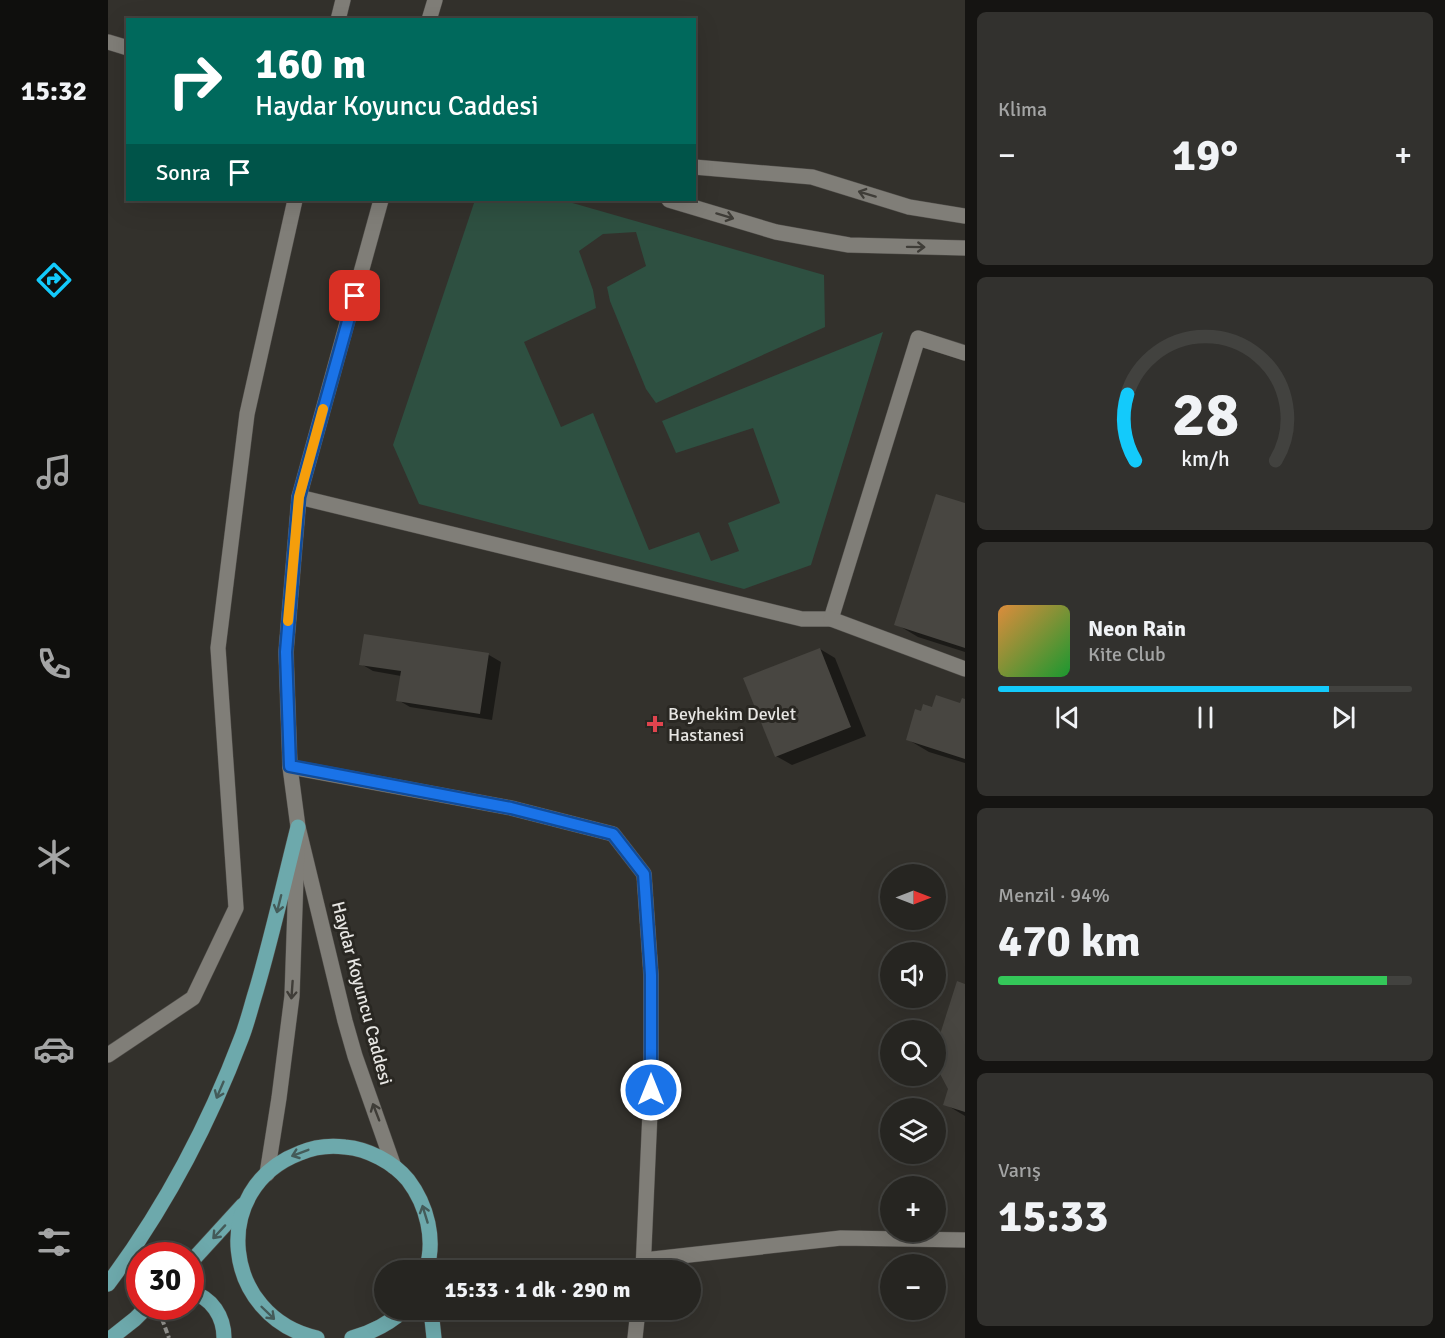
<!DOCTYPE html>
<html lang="tr">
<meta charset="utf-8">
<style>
body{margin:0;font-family:Signika,sans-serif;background:#32312e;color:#f1f3f6;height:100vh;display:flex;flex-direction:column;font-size:22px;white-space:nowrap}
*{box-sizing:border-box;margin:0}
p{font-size:20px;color:#a4a5a5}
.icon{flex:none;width:33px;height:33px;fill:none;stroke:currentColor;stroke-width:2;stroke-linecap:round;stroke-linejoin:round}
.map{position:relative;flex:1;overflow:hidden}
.sheet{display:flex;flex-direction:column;gap:12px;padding:12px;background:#151412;width:480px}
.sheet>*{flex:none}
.hud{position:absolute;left:18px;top:18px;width:570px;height:183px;border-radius:0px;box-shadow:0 6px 24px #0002,0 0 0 2px #42423f;background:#00695c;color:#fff;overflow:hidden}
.needle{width:39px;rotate:90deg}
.controls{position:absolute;left:772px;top:864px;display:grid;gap:12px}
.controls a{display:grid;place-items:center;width:66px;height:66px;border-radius:50%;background:#262521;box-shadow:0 6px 24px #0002,0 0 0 2px #42423f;font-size:30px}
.speed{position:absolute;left:18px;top:1242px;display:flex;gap:12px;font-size:30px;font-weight:700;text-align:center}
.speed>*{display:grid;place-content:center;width:78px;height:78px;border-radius:50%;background:#262521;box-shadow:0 6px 24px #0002,0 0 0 2px #42423f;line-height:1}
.speed .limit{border:9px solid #d22;background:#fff;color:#111}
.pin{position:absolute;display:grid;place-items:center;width:51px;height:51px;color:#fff;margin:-26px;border-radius:12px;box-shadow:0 3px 9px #0006}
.me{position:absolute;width:66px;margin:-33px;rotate:0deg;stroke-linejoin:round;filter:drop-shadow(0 0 4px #0008)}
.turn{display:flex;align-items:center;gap:21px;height:126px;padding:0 30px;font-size:27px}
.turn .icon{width:78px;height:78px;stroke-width:2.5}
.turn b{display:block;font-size:42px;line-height:51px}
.then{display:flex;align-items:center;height:57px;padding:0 30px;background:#0003;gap:12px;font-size:22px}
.big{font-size:45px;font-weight:800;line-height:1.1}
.sheet .tile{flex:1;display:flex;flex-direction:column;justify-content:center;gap:9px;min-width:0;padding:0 21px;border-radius:9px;background:#32312e}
.sheet .dial{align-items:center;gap:0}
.dial svg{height:156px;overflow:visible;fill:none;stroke:#42423f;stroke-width:7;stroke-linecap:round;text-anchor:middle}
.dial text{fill:#f1f3f6;stroke:none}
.song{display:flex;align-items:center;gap:18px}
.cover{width:72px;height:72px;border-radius:9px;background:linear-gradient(135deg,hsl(30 70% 55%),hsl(130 70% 35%))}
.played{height:6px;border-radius:3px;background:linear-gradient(90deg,#13cafb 80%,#42423f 80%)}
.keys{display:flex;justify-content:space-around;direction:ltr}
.heat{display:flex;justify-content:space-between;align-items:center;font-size:33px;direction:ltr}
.charge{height:9px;border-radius:4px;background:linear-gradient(90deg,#34c759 94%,#42423f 0)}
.trip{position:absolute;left:266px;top:1260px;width:327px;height:60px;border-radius:30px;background:#262521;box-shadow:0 6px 24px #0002,0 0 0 2px #42423f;font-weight:800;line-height:60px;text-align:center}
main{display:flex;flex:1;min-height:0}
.tab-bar{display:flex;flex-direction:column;width:108px;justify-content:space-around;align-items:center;background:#0f0f0d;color:#a4a5a5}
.tab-bar .icon{width:42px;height:42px}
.tab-bar .active{color:#13cafb}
.tab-bar b{font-size:27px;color:#f1f3f6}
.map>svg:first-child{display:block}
</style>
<main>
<nav class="tab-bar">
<b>15:32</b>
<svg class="icon active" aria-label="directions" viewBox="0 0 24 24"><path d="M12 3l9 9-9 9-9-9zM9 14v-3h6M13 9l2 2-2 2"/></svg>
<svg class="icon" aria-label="music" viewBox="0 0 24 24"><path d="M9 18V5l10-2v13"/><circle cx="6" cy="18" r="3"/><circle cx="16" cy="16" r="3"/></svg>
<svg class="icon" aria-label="phone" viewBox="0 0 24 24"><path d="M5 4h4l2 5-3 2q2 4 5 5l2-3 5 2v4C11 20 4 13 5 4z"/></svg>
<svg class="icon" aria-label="climate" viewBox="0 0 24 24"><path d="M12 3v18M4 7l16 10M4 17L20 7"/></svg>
<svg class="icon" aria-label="car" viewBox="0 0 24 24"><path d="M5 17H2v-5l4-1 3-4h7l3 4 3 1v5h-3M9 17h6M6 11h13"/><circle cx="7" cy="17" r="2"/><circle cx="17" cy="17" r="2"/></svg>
<svg class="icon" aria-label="filters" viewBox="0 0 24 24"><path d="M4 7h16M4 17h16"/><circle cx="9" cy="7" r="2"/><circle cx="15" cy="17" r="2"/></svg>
</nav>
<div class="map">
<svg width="857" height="1338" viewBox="0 0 857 1338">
<rect width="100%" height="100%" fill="#33312c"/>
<path fill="#2e5041" d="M 367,200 L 454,200 L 716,275 L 717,327 L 548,403 L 538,389 L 502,301 L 499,287 L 538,266 L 528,232 L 495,234 L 471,251 L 485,290 L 488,308 L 416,342 L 453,427 L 485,413 L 541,550 L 591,532 L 603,561 L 631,551 L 620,523 L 672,503 L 645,428 L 568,453 L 554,421 L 775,332 L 703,565 L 636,589 L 311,504 L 285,445 Z"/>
<g fill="#0007">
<path d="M 857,505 L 857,652 L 810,637 L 788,624 Z"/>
<path d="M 257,636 L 381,655 L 393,662 L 384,720 L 302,707 L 290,700 L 293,676 L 265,671 L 253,664 Z"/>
<path d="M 712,649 L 727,658 L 758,736 L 684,765 L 668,756 Z"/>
<path d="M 857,701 L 857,763 L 821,752 L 799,739 L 814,713 L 825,709 L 853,704 Z"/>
<path d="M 857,985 L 857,1116 L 837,1104 L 842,1089 L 834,1064 L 828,1060 L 828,1052 Z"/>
</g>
<g fill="#484641">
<path d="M 828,494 L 857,503 L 857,648 L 786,625 Z"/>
<path d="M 256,634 L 381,653 L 372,714 L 288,701 L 293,671 L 251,665 Z"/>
<path d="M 712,648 L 743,727 L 667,757 L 635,678 Z"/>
<path d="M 828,695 L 852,703 L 854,698 L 857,699 L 857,759 L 798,740 L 807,709 L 813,711 L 815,704 L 824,707 Z"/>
<path d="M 849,981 L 857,984 L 857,1112 L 835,1105 L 840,1089 L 830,1070 L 833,1062 L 828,1061 L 828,1047 Z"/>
</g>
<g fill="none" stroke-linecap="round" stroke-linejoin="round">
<g stroke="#504e4a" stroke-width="16">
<g id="minor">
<path d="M 230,20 L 235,0"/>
<path d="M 321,20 L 327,0"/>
<path d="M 0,42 L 20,48"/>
<path d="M 586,167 L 704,177 L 801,207 L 857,216"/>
<path d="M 273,200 L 191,497 L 178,652 L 182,767 L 190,827 L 237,1021 L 247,1056 L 286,1167"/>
<path d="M 561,200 L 668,232 L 741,245 L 857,248"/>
<path d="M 191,497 L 694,619 L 723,619 L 810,338 L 857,353"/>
<path d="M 723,619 L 857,669"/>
<path d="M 182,767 L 403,808 L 505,834 L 536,874 L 543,975 L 543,1090 L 535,1270"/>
<path d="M 0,1055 L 85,998 L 128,908 L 110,648 L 139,414 L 187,200"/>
<path d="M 159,1174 L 171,1098 L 184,996 L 189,848"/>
<path d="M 536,1260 L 733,1238 L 857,1240"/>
<path d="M 527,1338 L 530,1310"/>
</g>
</g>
<g stroke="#504e4a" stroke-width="16">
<g id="major">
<path d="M 82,1263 L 135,1205"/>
<path d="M 0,1284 C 56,1209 100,1126 133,1039 C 139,1024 143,1007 148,991 C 164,937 176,882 190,827"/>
<path d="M 82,1292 C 104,1297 116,1317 116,1338"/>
<path d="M 323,1310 L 326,1338"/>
<path d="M 3,1338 L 27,1319 L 40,1306"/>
<path d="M 209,1338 C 114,1317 100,1188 192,1153 C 206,1147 221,1145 237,1147 C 260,1149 285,1162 300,1180 C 319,1205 328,1240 318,1270"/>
<path d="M 244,1338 C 265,1332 281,1324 296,1310"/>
</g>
</g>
<path stroke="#94938f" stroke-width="4" stroke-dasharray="6 3" stroke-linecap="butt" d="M 54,1319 L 61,1338"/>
<use href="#minor" stroke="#807e78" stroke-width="15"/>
<use href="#major" stroke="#6da9ac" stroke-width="15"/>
</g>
<defs><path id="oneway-shaft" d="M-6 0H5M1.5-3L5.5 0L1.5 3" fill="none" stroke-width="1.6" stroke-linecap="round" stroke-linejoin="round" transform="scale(1.5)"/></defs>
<g stroke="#3f3d38">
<use href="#oneway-shaft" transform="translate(759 194) rotate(-163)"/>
<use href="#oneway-shaft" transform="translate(617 216) rotate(17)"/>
<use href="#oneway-shaft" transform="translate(808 247) rotate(1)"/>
<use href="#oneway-shaft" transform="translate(184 990) rotate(94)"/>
<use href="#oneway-shaft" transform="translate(268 1112) rotate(-111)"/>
</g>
<g stroke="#445b59">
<use href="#oneway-shaft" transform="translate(171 904) rotate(104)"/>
<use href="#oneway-shaft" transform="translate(112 1090) rotate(113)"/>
<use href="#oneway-shaft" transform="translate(192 1153) rotate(159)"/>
<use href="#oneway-shaft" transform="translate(317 1214) rotate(-107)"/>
<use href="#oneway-shaft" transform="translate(111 1232) rotate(133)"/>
<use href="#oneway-shaft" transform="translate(160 1313) rotate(44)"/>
</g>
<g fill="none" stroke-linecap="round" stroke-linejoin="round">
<g stroke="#114b97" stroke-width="15">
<path id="route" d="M 247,296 L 191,497 L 178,652 L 182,766 L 403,808 L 505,834 L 536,874 L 543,975 L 543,1090"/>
</g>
<use href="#route" stroke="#1a73e8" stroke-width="10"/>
<path stroke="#f59e0b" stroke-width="10" d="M 180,621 L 191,497 L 215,409"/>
</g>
<path fill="#e0444e" stroke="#292722" stroke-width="2" d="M544 715h6v6h6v6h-6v6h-6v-6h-6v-6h6z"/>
<g text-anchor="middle" stroke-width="6" stroke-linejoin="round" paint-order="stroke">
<g font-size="18" fill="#e6e5e2" stroke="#292722" text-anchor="start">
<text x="560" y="720">Beyhekim Devlet<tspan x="560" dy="21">Hastanesi</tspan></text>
</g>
<g font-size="18" fill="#e6e5e2" stroke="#292722">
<text transform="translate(254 993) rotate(75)" y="6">Haydar Koyuncu Caddesi</text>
</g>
</g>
</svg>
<div class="controls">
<a><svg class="needle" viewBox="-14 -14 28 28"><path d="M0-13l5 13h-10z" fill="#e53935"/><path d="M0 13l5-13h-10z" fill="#a4a5a5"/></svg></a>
<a><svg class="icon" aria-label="sound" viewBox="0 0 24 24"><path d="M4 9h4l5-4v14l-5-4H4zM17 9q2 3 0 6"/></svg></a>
<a><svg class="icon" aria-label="search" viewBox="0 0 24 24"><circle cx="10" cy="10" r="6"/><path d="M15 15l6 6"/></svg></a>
<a><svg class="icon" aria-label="layers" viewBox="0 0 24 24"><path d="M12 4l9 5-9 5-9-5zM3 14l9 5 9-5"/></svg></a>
<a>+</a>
<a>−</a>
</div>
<div class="speed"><div class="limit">30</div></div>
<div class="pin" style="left:247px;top:296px;background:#d93025"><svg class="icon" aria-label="arrive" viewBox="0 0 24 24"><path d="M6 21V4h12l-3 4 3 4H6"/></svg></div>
<svg class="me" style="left:543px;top:1090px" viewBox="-20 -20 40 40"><circle r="17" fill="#1a73e8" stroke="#fff" stroke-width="3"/><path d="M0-11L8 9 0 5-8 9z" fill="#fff"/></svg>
<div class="trip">15:33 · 1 dk · 290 m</div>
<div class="hud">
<div class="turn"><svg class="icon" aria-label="right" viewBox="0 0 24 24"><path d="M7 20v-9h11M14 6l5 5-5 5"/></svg><div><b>160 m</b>Haydar Koyuncu Caddesi</div></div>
<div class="then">Sonra<svg class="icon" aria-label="arrive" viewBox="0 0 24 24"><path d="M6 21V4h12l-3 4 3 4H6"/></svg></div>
</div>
</div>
<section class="sheet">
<div class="tile"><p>Klima</p>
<div class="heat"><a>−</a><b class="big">19°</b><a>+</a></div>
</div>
<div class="tile dial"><svg viewBox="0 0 100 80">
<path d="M14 69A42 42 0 1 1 86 69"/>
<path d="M14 69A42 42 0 0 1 10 35" stroke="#13cafb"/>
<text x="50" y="56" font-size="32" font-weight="700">28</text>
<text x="50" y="72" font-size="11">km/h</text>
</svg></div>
<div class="tile">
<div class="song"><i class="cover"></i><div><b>Neon Rain</b><p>Kite Club</p></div></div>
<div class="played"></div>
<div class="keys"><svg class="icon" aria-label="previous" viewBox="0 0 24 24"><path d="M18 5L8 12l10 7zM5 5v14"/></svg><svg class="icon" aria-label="pause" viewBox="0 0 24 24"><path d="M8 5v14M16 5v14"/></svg><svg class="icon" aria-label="next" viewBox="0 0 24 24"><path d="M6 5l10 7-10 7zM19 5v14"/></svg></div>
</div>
<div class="tile"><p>Menzil · 94%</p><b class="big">470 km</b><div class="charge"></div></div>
<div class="tile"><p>Varış</p><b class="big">15:33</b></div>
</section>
</main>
